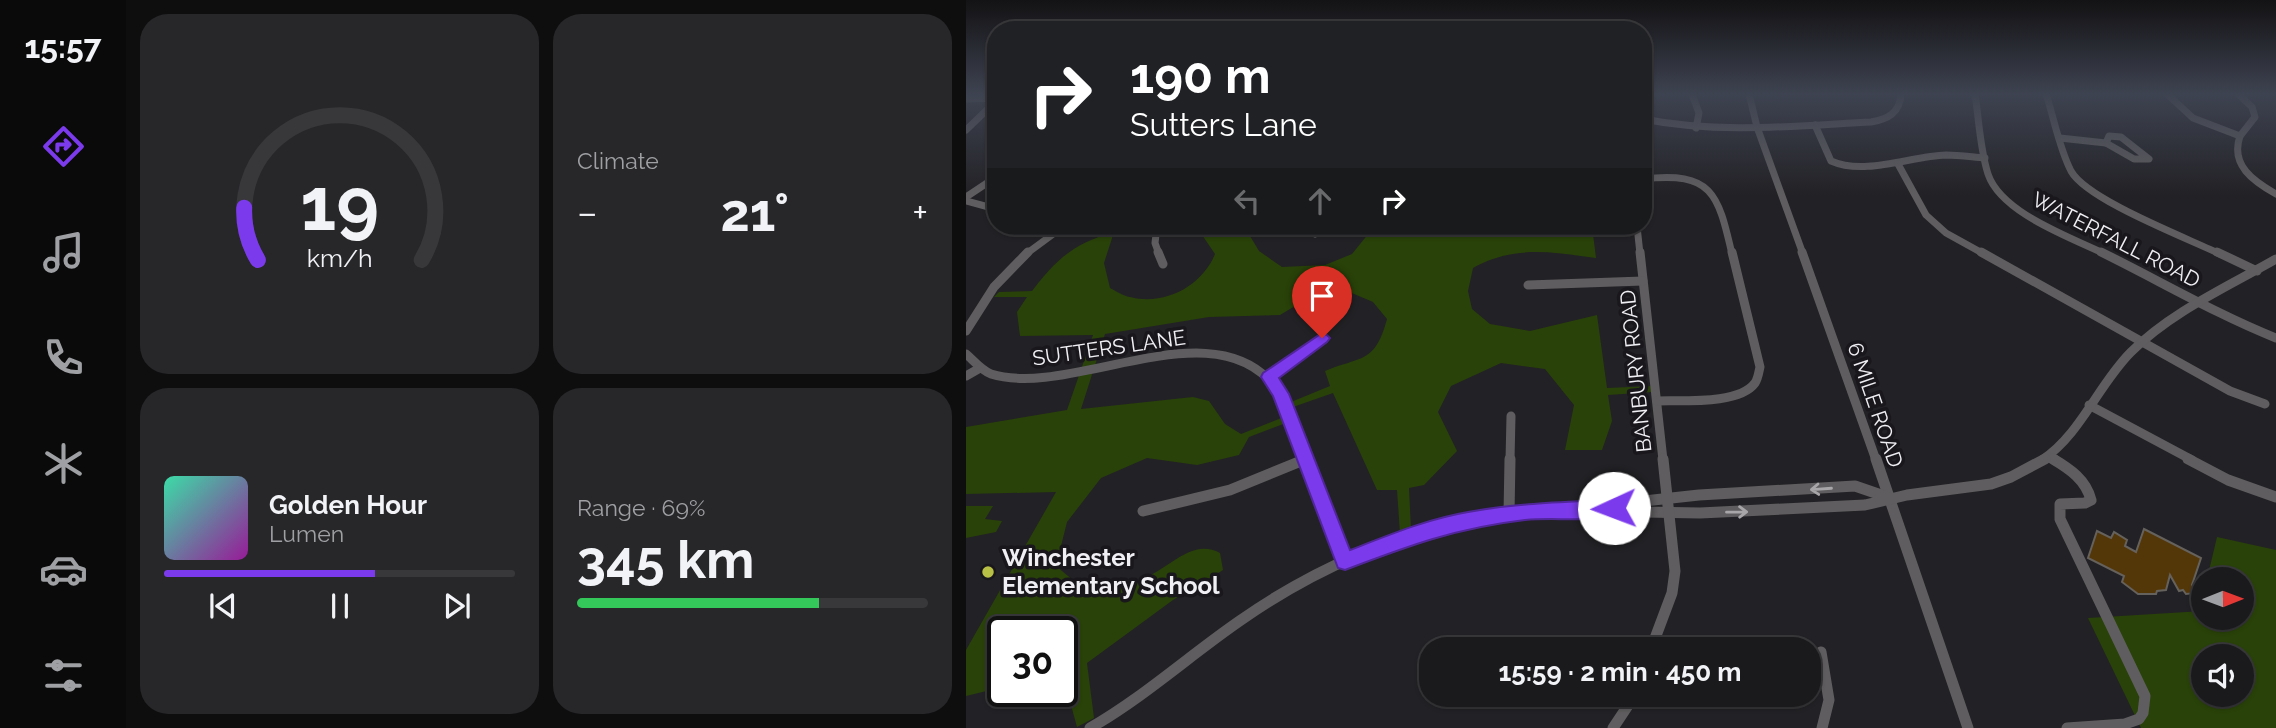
<!DOCTYPE html>
<meta charset="utf-8">
<style>
body{margin:0;font-family:Raleway,sans-serif;background:#272629;color:#f1f3f6;height:100vh;display:flex;flex-direction:column;font-size:26px;white-space:nowrap}
*{box-sizing:border-box;margin:0}
p{font-size:23px;color:#9fa0a3}
.icon{flex:none;width:38px;height:38px;fill:none;stroke:currentColor;stroke-width:2;stroke-linecap:round;stroke-linejoin:round}
.map{position:relative;flex:1;overflow:hidden}
.drawer{display:flex;flex-direction:column;gap:14px;padding:14px;background:#0e0e0f;width:840px}
.drawer>*{flex:none}
.hud{position:absolute;left:21px;top:21px;width:665px;height:214px;border-radius:28px;box-shadow:0 2px 5px #0004,0 0 0 2px #38383b;background:#202124;color:#fff;overflow:hidden}
.needle{width:46px;rotate:89deg}
.controls{position:absolute;left:1225px;top:567px;display:grid;gap:14px}
.controls a{display:grid;place-items:center;width:63px;height:63px;border-radius:50%;background:#1a191c;box-shadow:0 2px 5px #0004,0 0 0 2px #38383b;font-size:35px}
.speed{position:absolute;left:21px;top:616px;display:flex;gap:14px;font-size:35px;font-weight:700;text-align:center}
.speed>*{display:grid;place-content:center;width:91px;height:91px;border-radius:50%;background:#1a191c;box-shadow:0 2px 5px #0004,0 0 0 2px #38383b;line-height:1}
.speed .limit{border:4px solid #111;border-radius:10px;background:#fff;color:#111}
.pin{position:absolute;display:grid;place-items:center;width:60px;height:60px;color:#fff;margin:-72px -30px;border-radius:50% 50% 50% 0;rotate:-45deg;box-shadow:0 0 7px #0007}
.pin .icon{rotate:45deg}
.me{position:absolute;width:77px;margin:-38px;rotate:268deg;stroke-linejoin:round;filter:drop-shadow(0 0 5px #0008)}
.turn{display:flex;align-items:center;gap:24px;height:147px;padding:0 28px;font-size:32px}
.turn .icon{width:91px;height:91px;stroke-width:2.5}
.turn b{display:block;font-size:49px;line-height:60px}
.lanes{display:flex;align-items:center;height:66px;padding:0 28px;background:#0003;justify-content:center;gap:35px;direction:ltr}
.lanes .off{opacity:.35}
.big{font-size:52px;font-weight:700;line-height:1.1}
.drawer .tile{flex:1;display:flex;flex-direction:column;justify-content:center;gap:10px;min-width:0;padding:0 24px;border-radius:28px;background:#272629}
.drawer .dial{align-items:center;gap:0}
.dial svg{height:182px;overflow:visible;fill:none;stroke:#38383b;stroke-width:7;stroke-linecap:round;text-anchor:middle}
.dial text{fill:#f1f3f6;stroke:none}
.song{display:flex;align-items:center;gap:21px}
.cover{width:84px;height:84px;border-radius:10px;background:linear-gradient(135deg,hsl(160 70% 55%),hsl(300 70% 35%))}
.played{height:7px;border-radius:4px;background:linear-gradient(90deg,#7c3aed 60%,#38383b 60%)}
.keys{display:flex;justify-content:space-around;direction:ltr}
.heat{display:flex;justify-content:space-between;align-items:center;font-size:38px;direction:ltr}
.charge{height:10px;border-radius:5px;background:linear-gradient(90deg,#34c759 69%,#38383b 0)}
.drawer .tiles{flex:1;display:grid;gap:14px;grid-template-columns:repeat(2,1fr)}
.trip{position:absolute;left:453px;top:637px;width:402px;height:70px;border-radius:28px;background:#1a191c;box-shadow:0 2px 5px #0004,0 0 0 2px #38383b;font-weight:700;line-height:70px;text-align:center}
main{display:flex;flex:1;min-height:0}
.tabs{display:flex;flex-direction:column;width:126px;justify-content:space-around;align-items:center;background:#0a0a0b;color:#9fa0a3}
.tabs .icon{width:49px;height:49px}
.tabs .current{color:#7c3aed}
.tabs b{font-size:32px;color:#f1f3f6}
.map>svg:first-child{display:block}
</style>
<main>
<nav class="tabs">
<b>15:57</b>
<svg class="icon current" aria-label="directions" viewBox="0 0 24 24"><path d="M12 3l9 9-9 9-9-9zM9 14v-3h6M13 9l2 2-2 2"/></svg>
<svg class="icon" aria-label="music" viewBox="0 0 24 24"><path d="M9 18V5l10-2v13"/><circle cx="6" cy="18" r="3"/><circle cx="16" cy="16" r="3"/></svg>
<svg class="icon" aria-label="phone" viewBox="0 0 24 24"><path d="M5 4h4l2 5-3 2q2 4 5 5l2-3 5 2v4C11 20 4 13 5 4z"/></svg>
<svg class="icon" aria-label="climate" viewBox="0 0 24 24"><path d="M12 3v18M4 7l16 10M4 17L20 7"/></svg>
<svg class="icon" aria-label="car" viewBox="0 0 24 24"><path d="M5 17H2v-5l4-1 3-4h7l3 4 3 1v5h-3M9 17h6M6 11h13"/><circle cx="7" cy="17" r="2"/><circle cx="17" cy="17" r="2"/></svg>
<svg class="icon" aria-label="filters" viewBox="0 0 24 24"><path d="M4 7h16M4 17h16"/><circle cx="9" cy="7" r="2"/><circle cx="15" cy="17" r="2"/></svg>
</nav>
<section class="drawer">
<div class="tiles">
<div class="tile dial"><svg viewBox="0 0 100 80">
<path d="M14 69A42 42 0 1 1 86 69"/>
<path d="M14 69A42 42 0 0 1 8 46" stroke="#7c3aed"/>
<text x="50" y="56" font-size="32" font-weight="700">19</text>
<text x="50" y="72" font-size="11">km/h</text>
</svg></div>
<div class="tile"><p>Climate</p>
<div class="heat"><a>−</a><b class="big">21°</b><a>+</a></div>
</div>
<div class="tile">
<div class="song"><i class="cover"></i><div><b>Golden Hour</b><p>Lumen</p></div></div>
<div class="played"></div>
<div class="keys"><svg class="icon" aria-label="previous" viewBox="0 0 24 24"><path d="M18 5L8 12l10 7zM5 5v14"/></svg><svg class="icon" aria-label="pause" viewBox="0 0 24 24"><path d="M8 5v14M16 5v14"/></svg><svg class="icon" aria-label="next" viewBox="0 0 24 24"><path d="M6 5l10 7-10 7zM19 5v14"/></svg></div>
</div>
<div class="tile"><p>Range · 69%</p><b class="big">345 km</b><div class="charge"></div></div>
</div>
</section>
<div class="map">
<svg width="1310" height="728" viewBox="0 0 1310 728">
<rect width="100%" height="100%" fill="#222125"/>
<g fill="#294209" fill-rule="evenodd">
<path d="M 213,226 L 278,226 L 293,251 L 316,267 L 359,265 L 386,254 L 403,233 L 399,226 L 626,226 L 630,258 C 586,252 548,245 507,268 L 502,291 L 506,309 L 524,324 L 564,331 L 631,315 L 641,388 L 686,386 L 686,392 L 642,395 L 646,421 L 636,450 L 599,450 L 608,405 L 579,369 L 535,363 L 485,386 L 472,412 L 491,451 L 458,485 L 443,488 L 445,530 L 434,533 L 431,490 L 411,490 L 367,393 L 327,407 L 325,402 L 364,386 L 359,371 C 395,356 409,364 421,319 L 407,302 L 381,291 L 339,300 L 314,315 L 243,317 L 139,334 L 115,409 L 227,397 L 243,401 L 259,424 L 275,434 L 318,417 L 320,423 L 283,437 L 273,455 L 231,465 L 181,458 L 135,478 L 101,522 L 90,566 L 120,591 C 138,587 157,585 175,579 C 202,571 225,537 254,553 L 257,570 L 207,600 L 121,663 L 128,718 L 111,727 L 96,672 L 96,632 L 37,632 L 37,687 L 0,696 L 0,650 L 90,492 L 0,494 L 0,427 L 101,410 L 127,335 L 54,336 L 51,312 L 61,297 L 28,297 L 33,292 L 66,291 C 91,258 109,243 148,232 L 138,263 L 144,288 C 150,291 157,296 164,297 C 199,306 236,286 249,254 L 232,229 L 202,233 L 203,227 Z"/>
<path d="M 0,506 L 27,506 L 19,519 L 36,521 L 30,532 L 0,538 Z"/>
<path d="M 1251,537 L 1310,550 L 1310,728 L 1175,728 L 1122,618 L 1237,611 L 1237,618 L 1276,618 L 1276,579 L 1241,579 ZM 1237,656 L 1276,656 L 1276,695 L 1237,695 Z"/>
</g>
<path fill="#543709" stroke="#65615c" stroke-width="2" d="M 1178,529 L 1235,558 L 1226,585 L 1230,593 L 1220,594 L 1217,590 L 1213,591 L 1204,575 L 1200,590 L 1191,591 L 1190,594 L 1172,594 L 1156,582 L 1158,576 L 1122,558 L 1131,531 L 1145,538 L 1148,532 L 1161,540 L 1159,546 L 1170,552 Z"/>
<g fill="none" stroke-linecap="round" stroke-linejoin="round">
<g stroke="#5f5d5f" stroke-width="7">
<path d="M 726,94 L 733,113 L 730,128"/>
<path d="M 783,94 L 791,127 L 837,254"/>
<path d="M 1009,94 C 1013,120 1014,149 1022,174 C 1035,213 1104,237 1139,254"/>
<path d="M 1080,94 C 1088,118 1093,148 1105,171 C 1121,200 1221,238 1254,254"/>
<path d="M 1201,94 L 1227,118 L 1274,136 L 1289,117 L 1286,107 L 1272,94"/>
<path d="M 0,99 L 30,98"/>
<path d="M 677,119 C 753,134 828,126 905,122 C 922,119 934,113 935,94"/>
<path d="M 849,125 L 865,161 C 899,176 945,156 980,155 C 993,155 1006,157 1019,158"/>
<path d="M 0,130 L 30,101"/>
<path d="M 1143,136 L 1155,137 L 1183,159 L 1168,159 L 1140,143 Z"/>
<path d="M 1274,136 C 1264,165 1287,181 1310,194"/>
<path d="M 1094,138 L 1140,143"/>
<path d="M 932,164 L 960,215 L 980,233 L 1018,254"/>
<path d="M 677,179 C 747,171 752,194 766,254"/>
<path d="M 0,197 L 30,177"/>
<path d="M 0,201 L 30,209"/>
<path d="M 191,226 L 189,243 L 193,254"/>
<path d="M 338,226 L 349,234"/>
<path d="M 671,226 L 674,254"/>
<path d="M 60,254 L 98,226"/>
</g>
<g stroke="#5f5d5f" stroke-width="9">
<path d="M 192,252 L 197,264"/>
<path d="M 674,252 L 697,460"/>
<path d="M 836,252 L 910,460"/>
<path d="M 1015,252 L 1264,391 L 1299,404"/>
<path d="M 1135,252 C 1194,281 1250,314 1310,338"/>
<path d="M 1251,252 L 1291,271"/>
<path d="M 562,285 L 677,281"/>
<path d="M 0,331 L 28,287 L 62,252"/>
<path d="M 0,354 C 7,360 16,371 25,374 C 107,400 255,300 315,395 C 327,414 332,440 340,460"/>
<path d="M 0,376 L 14,368"/>
<path d="M 303,377 L 356,338"/>
<path d="M 691,401 C 715,400 773,405 789,383 C 792,379 793,371 794,367 L 766,252"/>
<path d="M 1123,405 L 1226,460"/>
<path d="M 1083,456 L 1090,460"/>
<path d="M 337,460 L 340,459"/>
<path d="M 544,460 L 545,416"/>
<path d="M 1076,460 C 1115,434 1132,385 1165,352 C 1205,312 1261,287 1310,259"/>
</g>
<g stroke="#5f5d5f" stroke-width="11">
<path d="M 340,459 L 379,561"/>
<path d="M 910,459 L 1002,728"/>
<path d="M 1087,459 C 1104,469 1120,480 1125,500 L 1119,503 L 1094,504 L 1094,519 L 1179,696 L 1177,713 L 1173,719 L 1159,724 L 1101,728"/>
<path d="M 1222,459 L 1262,480 L 1310,497"/>
<path d="M 921,497 L 889,486 L 733,495 L 678,501 L 665,507 L 678,512 L 734,513 L 899,505 L 941,495 L 1025,484 L 1045,477 L 1079,459"/>
<path d="M 177,511 L 264,490 L 340,459"/>
<path d="M 543,514 L 544,459"/>
<path d="M 685,649 L 706,593 L 709,571 L 697,459"/>
<path d="M 855,652 L 863,700 L 856,728"/>
<path d="M 124,728 C 178,697 224,655 275,620 C 348,569 434,531 522,516 C 569,508 618,509 665,507"/>
<path d="M 647,728 L 669,695"/>
</g>
</g>
<defs><path id="oneway-shaft" d="M-6 0H5M1.5-3L5.5 0L1.5 3" fill="none" stroke-width="1.6" stroke-linecap="round" stroke-linejoin="round" transform="scale(1.75)"/></defs>
<g stroke="#a8a6a9">
<use href="#oneway-shaft" transform="translate(855 489) rotate(176)"/>
<use href="#oneway-shaft" transform="translate(771 512) rotate(-1)"/>
</g>
<linearGradient id="sky" x2="0" y2="1"><stop stop-color="#131214"/><stop offset="0.48" stop-color="#3e4351"/><stop offset="1" stop-color="#3e4351" stop-opacity="0"/></linearGradient>
<rect width="1310" height="196" fill="url(#sky)"/>
<path fill="#7c3aed" stroke="#51269a" stroke-width="2" d="M 356,333 L 361,335 L 364,338 L 361,342 L 313,378 L 323,394 L 384,550 C 423,535 461,519 502,512 C 551,503 599,502 648,500 L 655,502 L 657,508 L 655,514 C 628,523 588,517 559,520 C 490,528 442,546 379,570 L 372,568 L 307,396 L 295,377 L 297,373 Z"/>
<circle fill="#b9c046" stroke="#19171c" stroke-width="2.5" cx="22" cy="572" r="7"/>
<g text-anchor="middle" stroke-width="7" stroke-linejoin="round" paint-order="stroke">
<g font-size="21" fill="#f0eff3" stroke="#19171c">
<text transform="translate(1150 240) rotate(27)" y="7">WATERFALL ROAD</text>
<text transform="translate(143 348) rotate(-8)" y="7">SUTTERS LANE</text>
<text transform="translate(670 371) rotate(-96)" y="7">BANBURY ROAD</text>
<text transform="translate(909 405) rotate(71)" y="7">6 MILE ROAD</text>
</g>
<g font-size="24" font-weight="bold" fill="#f0eff3" stroke="#19171c" text-anchor="start">
<text x="36" y="566">Winchester<tspan x="36" dy="28">Elementary School</tspan></text>
</g>
</g>
</svg>
<div class="controls">
<a><svg class="needle" viewBox="-14 -14 28 28"><path d="M0-13l5 13h-10z" fill="#e53935"/><path d="M0 13l5-13h-10z" fill="#9fa0a3"/></svg></a>
<a><svg class="icon" aria-label="sound" viewBox="0 0 24 24"><path d="M4 9h4l5-4v14l-5-4H4zM17 9q2 3 0 6"/></svg></a>
</div>
<div class="speed"><div class="limit">30</div></div>
<div class="pin" style="left:356px;top:338px;background:#d93025"><svg class="icon" aria-label="arrive" viewBox="0 0 24 24"><path d="M6 21V4h12l-3 4 3 4H6"/></svg></div>
<svg class="me" style="left:648px;top:508px" viewBox="-20 -20 40 40"><circle r="19" fill="#fff"/><path d="M0-13L10 11 0 6-10 11z" fill="#7c3aed"/></svg>
<div class="trip">15:59 · 2 min · 450 m</div>
<div class="hud">
<div class="turn"><svg class="icon" aria-label="right" viewBox="0 0 24 24"><path d="M7 20v-9h11M14 6l5 5-5 5"/></svg><div><b>190 m</b>Sutters Lane</div></div>
<div class="lanes"><svg class="icon off" aria-label="left" viewBox="0 0 24 24"><path d="M17 20v-9H6M10 6l-5 5 5 5"/></svg><svg class="icon off" aria-label="ahead" viewBox="0 0 24 24"><path d="M12 20V5M6 11l6-6 6 6"/></svg><svg class="icon" aria-label="right" viewBox="0 0 24 24"><path d="M7 20v-9h11M14 6l5 5-5 5"/></svg></div>
</div>
</div>
</main>
